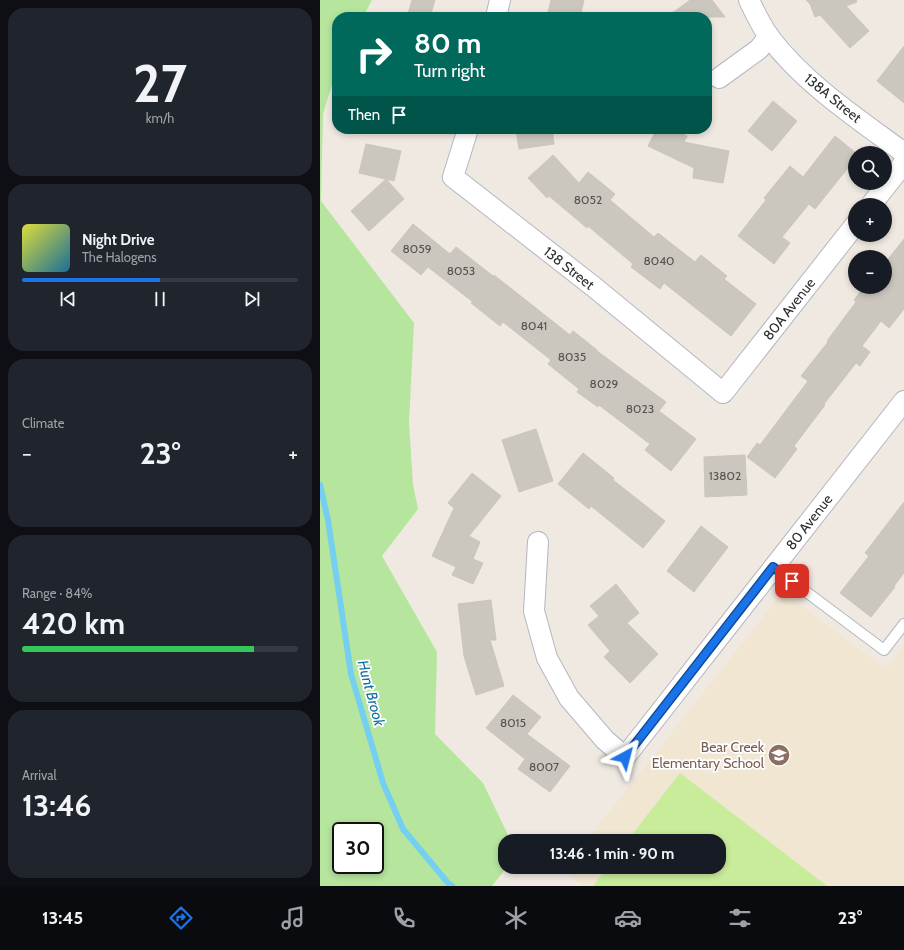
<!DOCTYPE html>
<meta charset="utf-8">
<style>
body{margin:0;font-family:Cabin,sans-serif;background:#20242c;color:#f1f3f6;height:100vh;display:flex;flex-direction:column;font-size:15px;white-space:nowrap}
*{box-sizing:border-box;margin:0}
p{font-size:13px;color:#9ea1a6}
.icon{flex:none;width:22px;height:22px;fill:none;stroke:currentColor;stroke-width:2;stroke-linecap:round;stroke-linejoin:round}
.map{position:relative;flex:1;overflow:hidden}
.details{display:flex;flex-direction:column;gap:8px;padding:8px;background:#0d0f14;width:320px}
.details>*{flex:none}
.top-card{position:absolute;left:12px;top:12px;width:380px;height:122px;border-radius:16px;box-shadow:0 2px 6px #0003;background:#00695c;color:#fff;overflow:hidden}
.fabs{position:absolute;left:528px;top:146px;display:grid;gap:8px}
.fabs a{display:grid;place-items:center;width:44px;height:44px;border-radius:50%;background:#171b24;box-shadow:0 2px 6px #0003;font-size:20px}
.speed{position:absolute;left:12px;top:822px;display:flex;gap:8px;font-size:20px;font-weight:700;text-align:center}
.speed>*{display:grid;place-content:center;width:52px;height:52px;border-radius:50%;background:#171b24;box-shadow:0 2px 6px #0003;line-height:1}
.speed .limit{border:2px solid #111;border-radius:6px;background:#fff;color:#111}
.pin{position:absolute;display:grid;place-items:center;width:34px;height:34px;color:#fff;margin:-17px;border-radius:8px;box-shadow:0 2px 6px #0006}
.me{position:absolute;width:44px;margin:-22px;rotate:38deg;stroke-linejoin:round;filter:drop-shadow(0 0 3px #0008)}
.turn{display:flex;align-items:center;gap:14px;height:84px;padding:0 16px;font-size:18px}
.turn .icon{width:52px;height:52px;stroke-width:2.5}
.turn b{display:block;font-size:28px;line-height:34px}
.then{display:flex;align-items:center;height:38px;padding:0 16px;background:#0003;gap:8px;font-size:15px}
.big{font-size:30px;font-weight:700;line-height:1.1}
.details .tile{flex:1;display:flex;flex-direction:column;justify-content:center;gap:6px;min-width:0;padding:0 14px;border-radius:16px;background:#20242c}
.details .dial{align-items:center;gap:0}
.dial b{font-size:52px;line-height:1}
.song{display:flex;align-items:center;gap:12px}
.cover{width:48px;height:48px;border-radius:6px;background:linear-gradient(135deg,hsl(60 70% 55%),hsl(200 70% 35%))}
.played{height:4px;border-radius:2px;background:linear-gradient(90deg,#1a73e8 50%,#363941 50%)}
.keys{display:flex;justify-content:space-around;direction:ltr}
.heat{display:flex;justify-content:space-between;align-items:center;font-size:22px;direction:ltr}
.charge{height:6px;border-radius:3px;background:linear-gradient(90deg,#34c759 84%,#363941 0)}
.trip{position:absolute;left:178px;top:834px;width:228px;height:40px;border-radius:16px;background:#171b24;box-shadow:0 2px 6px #0003;font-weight:700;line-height:40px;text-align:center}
.dock{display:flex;height:64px;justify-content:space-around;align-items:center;background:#090b0e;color:#9ea1a6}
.dock .icon{width:28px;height:28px}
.dock .current{color:#1a73e8}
.dock b{font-size:18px;color:#f1f3f6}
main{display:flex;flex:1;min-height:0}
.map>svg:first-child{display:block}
</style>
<main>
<section class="details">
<div class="tile dial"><b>27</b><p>km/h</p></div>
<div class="tile">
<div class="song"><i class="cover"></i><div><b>Night Drive</b><p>The Halogens</p></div></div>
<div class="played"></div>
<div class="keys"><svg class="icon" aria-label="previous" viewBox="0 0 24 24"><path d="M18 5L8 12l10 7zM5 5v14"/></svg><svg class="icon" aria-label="pause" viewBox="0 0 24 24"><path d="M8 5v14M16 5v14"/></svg><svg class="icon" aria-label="next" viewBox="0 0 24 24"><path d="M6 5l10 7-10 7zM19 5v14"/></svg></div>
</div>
<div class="tile"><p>Climate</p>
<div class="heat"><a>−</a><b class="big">23°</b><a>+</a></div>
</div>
<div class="tile"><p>Range · 84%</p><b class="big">420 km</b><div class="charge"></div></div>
<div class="tile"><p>Arrival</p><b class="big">13:46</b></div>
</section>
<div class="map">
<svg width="584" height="886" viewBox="0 0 584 886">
<rect width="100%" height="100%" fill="#efe9e1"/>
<path fill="#f0e6d1" d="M 463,592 L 566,669 L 584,645 L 584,886 L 263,886 L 243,870 L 245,867 L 399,867 L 399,841 L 266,841 Z"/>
<path fill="#b6e59e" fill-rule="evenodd" d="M 0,0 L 52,0 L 43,17 L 17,17 L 17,68 L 3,114 L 1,201 L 94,323 L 89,423 L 93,485 L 98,509 L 62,556 L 117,652 L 115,734 L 163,783 L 191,841 L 185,841 L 185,867 L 187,867 L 172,886 L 0,886 ZM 21,831 L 55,831 L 55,865 L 21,865 Z"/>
<path fill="#c9ec9a" d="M 360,773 L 507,886 L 275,886 L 274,885 L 287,867 L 399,867 L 399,841 L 307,841 Z"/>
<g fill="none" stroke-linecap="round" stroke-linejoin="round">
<path stroke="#75cff0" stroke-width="6" d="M 0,485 L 8,520 L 31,674 L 63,783 L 83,829 L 128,883 L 132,886"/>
</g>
<g fill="#cbc7bf" stroke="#cbc5ba">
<path d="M 92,0 L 115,0 L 110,17 L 87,17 Z"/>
<path d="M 231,0 L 264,0 L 260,17 L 227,17 Z"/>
<path d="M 370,0 L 392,0 L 405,17 L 347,17 Z"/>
<path d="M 486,0 L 536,0 L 537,2 L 526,6 L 549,31 L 530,48 L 500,15 L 495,17 L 490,4 Z"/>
<path d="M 584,46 L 584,103 L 557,81 Z"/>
<path d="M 453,101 L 477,121 L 452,151 L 428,131 Z"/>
<path d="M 196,129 L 232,129 L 234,144 L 199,149 Z"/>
<path d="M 337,129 L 353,129 L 367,136 L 364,142 L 409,151 L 403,183 L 373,178 L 374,168 L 328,146 Z"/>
<path d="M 515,136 L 536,153 L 535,153 L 535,159 L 495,209 L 489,204 L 462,237 L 470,243 L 454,264 L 418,236 L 446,200 L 444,198 L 470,166 L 483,177 Z"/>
<path d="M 46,144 L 81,151 L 74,181 L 39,173 Z"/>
<path d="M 233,155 L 259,183 L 268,172 L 295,194 L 290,200 L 334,237 L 338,233 L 375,262 L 381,255 L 407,276 L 404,279 L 436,304 L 411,336 L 344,283 L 340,289 L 311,267 L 313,264 L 268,226 L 267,228 L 229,196 L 227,198 L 208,178 Z"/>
<path d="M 66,179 L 84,199 L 49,231 L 31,211 Z"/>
<path d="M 93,224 L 130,254 L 136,247 L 173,276 L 174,275 L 250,335 L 253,331 L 277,350 L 277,351 L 346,402 L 339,411 L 376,439 L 351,471 L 325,450 L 330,444 L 279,405 L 278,407 L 257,392 L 259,389 L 228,364 L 231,360 L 183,322 L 180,326 L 151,303 L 153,302 L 108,267 L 101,275 L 71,251 Z"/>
<path d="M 584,239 L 584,309 L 569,328 L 561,321 L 542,346 L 550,352 L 540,366 L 536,363 L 504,404 L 505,405 L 474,446 L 477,449 L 455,478 L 427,457 L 437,443 L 440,445 L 488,381 L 481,376 L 508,342 L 507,341 L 536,302 L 534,300 L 544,287 L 565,287 L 565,263 Z"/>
<path d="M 216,429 L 233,481 L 199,492 L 182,440 Z"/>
<path d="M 263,453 L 294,478 L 293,480 L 345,521 L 323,548 L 271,506 L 269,509 L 238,484 Z"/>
<path d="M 425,455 L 427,495 L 385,497 L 384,457 Z"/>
<path d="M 152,473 L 181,496 L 149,536 L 160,542 L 153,559 L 163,563 L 153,584 L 132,575 L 136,567 L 112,556 L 134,508 L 128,503 Z"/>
<path d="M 584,502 L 584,573 L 574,586 L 575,587 L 551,617 L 520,593 L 549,556 L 545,553 Z"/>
<path d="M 381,526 L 408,547 L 374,592 L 347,571 Z"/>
<path d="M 296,584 L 319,613 L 307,623 L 338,654 L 310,683 L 284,657 L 290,651 L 268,625 L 279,616 L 270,606 Z"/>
<path d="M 171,600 L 176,640 L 170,640 L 184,686 L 156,695 L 144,656 L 138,604 Z"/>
<path d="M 193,695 L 221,717 L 207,734 L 250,766 L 230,792 L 198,769 L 205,759 L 166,728 Z"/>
</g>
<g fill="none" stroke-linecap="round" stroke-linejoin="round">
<g stroke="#b4b7c1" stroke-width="12">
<path id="service" d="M 453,567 L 564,650 L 584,624"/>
</g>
<g stroke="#b4b7c1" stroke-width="22">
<g id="minor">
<path d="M 429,0 C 435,13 441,26 450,38 C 485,84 537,118 584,153"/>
<path d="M 176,17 L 180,0"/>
<path d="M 399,78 L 439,49 L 449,36"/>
<path d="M 148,129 L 133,177 L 274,287 L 403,393 L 535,225"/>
<path d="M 551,205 L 584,163"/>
<path d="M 218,542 L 214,611 L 227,658 L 249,698 L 285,740 L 305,757 L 584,401"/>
</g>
</g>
<use href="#service" stroke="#fff" stroke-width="10"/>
<use href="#minor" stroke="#fff" stroke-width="20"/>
</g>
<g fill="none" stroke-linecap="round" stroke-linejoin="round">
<g stroke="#114b97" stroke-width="10">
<path id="route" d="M 305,757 L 453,567 L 472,581"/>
</g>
<use href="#route" stroke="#1a73e8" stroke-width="7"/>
</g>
<defs>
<g id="school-disc" transform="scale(1.15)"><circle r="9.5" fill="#8d6e63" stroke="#fff"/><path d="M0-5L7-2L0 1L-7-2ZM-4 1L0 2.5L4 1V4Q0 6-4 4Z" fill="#fff"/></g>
</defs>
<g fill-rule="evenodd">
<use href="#school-disc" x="459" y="755"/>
</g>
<g text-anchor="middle" stroke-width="3.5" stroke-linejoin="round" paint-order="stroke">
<g font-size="12" fill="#555452">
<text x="268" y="204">8052</text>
<text x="97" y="253">8059</text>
<text x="339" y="265">8040</text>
<text x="141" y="275">8053</text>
<text x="214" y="330">8041</text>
<text x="252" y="361">8035</text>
<text x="284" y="388">8029</text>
<text x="320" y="413">8023</text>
<text x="405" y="480">13802</text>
<text x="193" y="727">8015</text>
<text x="224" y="771">8007</text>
</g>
<g font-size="14" fill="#2e2e2e" stroke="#fff">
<text transform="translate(513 98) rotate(39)" y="5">138A Street</text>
<text transform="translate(249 268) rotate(38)" y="5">138 Street</text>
<text transform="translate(469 309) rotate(-52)" y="5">80A Avenue</text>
<text transform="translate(489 522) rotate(-52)" y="5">80 Avenue</text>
</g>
<g font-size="14" fill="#785e54" stroke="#fff" text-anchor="end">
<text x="444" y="752">Bear Creek<tspan x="444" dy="16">Elementary School</tspan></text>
</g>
<g font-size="15" font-style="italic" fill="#0d6fa3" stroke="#fff">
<text transform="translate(51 693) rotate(75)" y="5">Hunt Brook</text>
</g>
</g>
</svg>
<div class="fabs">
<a><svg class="icon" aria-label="search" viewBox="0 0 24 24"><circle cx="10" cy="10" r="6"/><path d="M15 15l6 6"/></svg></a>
<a>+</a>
<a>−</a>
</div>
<div class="speed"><div class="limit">30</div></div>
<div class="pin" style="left:472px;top:581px;background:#d93025"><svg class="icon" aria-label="arrive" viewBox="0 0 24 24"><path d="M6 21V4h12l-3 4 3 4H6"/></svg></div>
<svg class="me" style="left:305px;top:757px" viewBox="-20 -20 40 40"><path d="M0-17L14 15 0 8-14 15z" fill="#1a73e8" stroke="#fff" stroke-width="4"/></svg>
<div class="trip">13:46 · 1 min · 90 m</div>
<div class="top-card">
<div class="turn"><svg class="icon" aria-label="right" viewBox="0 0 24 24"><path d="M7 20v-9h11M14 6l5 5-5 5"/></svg><div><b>80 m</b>Turn right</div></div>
<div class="then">Then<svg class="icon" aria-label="arrive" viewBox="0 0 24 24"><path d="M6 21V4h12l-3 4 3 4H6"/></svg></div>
</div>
</div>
</main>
<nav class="dock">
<b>13:45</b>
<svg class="icon current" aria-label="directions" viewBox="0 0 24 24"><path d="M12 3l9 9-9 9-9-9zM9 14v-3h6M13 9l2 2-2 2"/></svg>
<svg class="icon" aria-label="music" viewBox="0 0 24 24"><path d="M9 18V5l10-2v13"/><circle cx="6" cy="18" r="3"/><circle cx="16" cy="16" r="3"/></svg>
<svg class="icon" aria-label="phone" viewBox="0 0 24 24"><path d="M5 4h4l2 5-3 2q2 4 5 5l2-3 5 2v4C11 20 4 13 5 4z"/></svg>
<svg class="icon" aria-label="climate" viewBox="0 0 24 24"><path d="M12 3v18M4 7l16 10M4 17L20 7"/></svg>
<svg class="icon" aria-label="car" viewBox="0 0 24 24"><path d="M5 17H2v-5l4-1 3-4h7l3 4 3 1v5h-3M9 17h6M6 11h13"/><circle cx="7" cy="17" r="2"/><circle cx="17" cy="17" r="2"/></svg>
<svg class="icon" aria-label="filters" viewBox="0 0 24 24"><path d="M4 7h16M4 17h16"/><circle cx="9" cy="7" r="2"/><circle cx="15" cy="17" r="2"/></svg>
<b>23°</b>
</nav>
